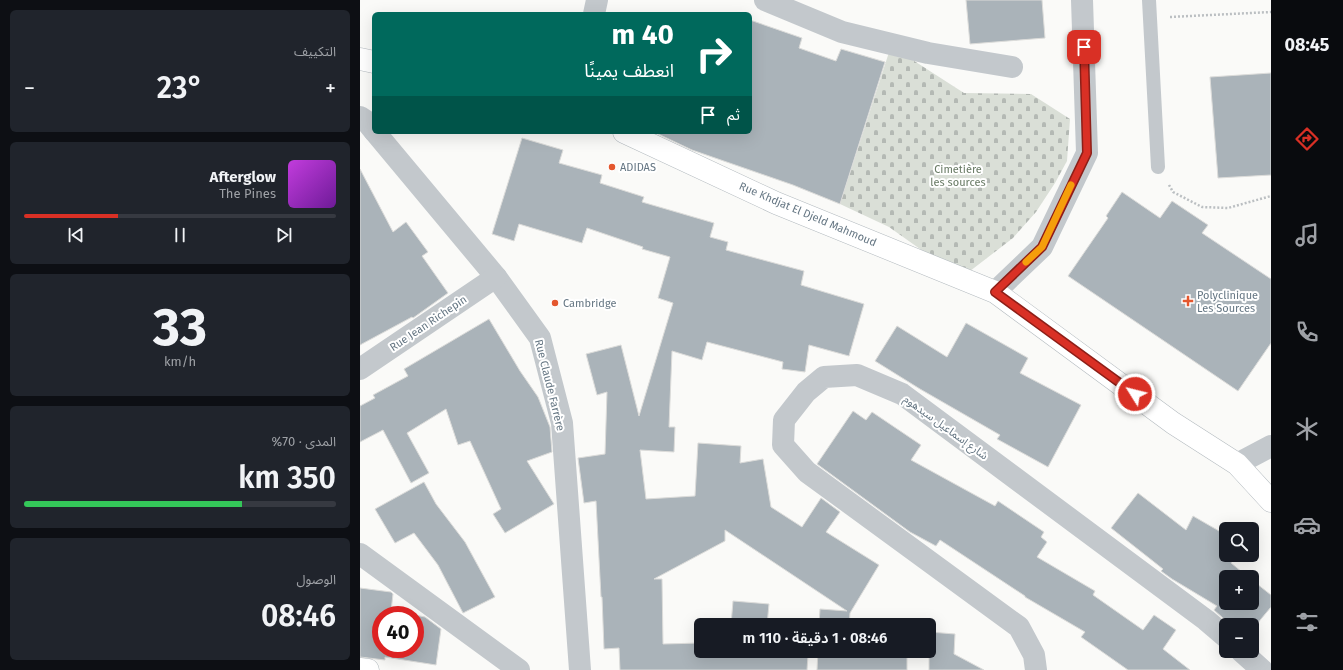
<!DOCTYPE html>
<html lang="ar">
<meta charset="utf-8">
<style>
body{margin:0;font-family:"Fira Sans","Noto Sans Arabic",sans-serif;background:#20242c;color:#f1f3f6;direction:rtl;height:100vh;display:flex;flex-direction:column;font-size:15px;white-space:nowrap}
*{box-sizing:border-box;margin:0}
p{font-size:13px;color:#9ea1a6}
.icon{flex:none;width:22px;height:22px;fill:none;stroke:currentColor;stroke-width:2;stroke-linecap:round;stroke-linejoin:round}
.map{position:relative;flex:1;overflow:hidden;direction:ltr}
.panel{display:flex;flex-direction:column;gap:10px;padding:10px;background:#0d0f14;width:360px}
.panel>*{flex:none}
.hud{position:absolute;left:12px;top:12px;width:380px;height:122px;border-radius:6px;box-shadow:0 4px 16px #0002;direction:rtl;background:#00695c;color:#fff;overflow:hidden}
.controls{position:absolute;left:859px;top:522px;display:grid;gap:8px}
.controls a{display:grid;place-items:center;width:40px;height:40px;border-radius:6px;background:#171b24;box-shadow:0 4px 16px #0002;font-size:20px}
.speed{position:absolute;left:12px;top:606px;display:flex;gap:8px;font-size:20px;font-weight:700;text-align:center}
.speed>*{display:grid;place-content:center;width:52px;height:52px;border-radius:50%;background:#171b24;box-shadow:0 4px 16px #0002;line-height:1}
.speed .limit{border:6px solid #d22;background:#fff;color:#111}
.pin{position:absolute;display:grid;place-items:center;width:34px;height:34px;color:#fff;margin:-17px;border-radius:8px;box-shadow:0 2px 6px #0006}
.me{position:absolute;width:44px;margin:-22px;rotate:306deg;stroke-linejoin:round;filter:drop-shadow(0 0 3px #0008)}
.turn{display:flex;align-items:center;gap:14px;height:84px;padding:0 12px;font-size:18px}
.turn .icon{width:52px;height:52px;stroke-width:2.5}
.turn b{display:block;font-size:28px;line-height:34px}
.then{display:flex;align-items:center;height:38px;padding:0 12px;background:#0003;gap:8px;font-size:15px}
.big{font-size:30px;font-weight:600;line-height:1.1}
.panel .tile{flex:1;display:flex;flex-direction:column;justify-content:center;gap:6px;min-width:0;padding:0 14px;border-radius:6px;background:#20242c}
.panel .dial{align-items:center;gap:0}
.dial b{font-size:52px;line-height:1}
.song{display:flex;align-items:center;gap:12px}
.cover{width:48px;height:48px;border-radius:6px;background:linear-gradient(135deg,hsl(290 70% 55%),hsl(280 70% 35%))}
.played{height:4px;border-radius:2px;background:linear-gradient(90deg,#d93025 30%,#363941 30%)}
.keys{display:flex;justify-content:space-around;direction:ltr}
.heat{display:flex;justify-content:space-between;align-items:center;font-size:22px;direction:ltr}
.charge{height:6px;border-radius:3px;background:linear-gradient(90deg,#34c759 70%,#363941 0)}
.trip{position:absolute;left:334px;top:618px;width:242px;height:40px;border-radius:6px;background:#171b24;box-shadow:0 4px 16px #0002;font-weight:600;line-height:40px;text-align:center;direction:rtl}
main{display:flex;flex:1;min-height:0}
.dock{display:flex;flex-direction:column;width:72px;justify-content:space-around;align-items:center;background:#090b0e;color:#9ea1a6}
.dock .icon{width:28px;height:28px}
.dock .selected{color:#d93025}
.dock b{font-size:18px;color:#f1f3f6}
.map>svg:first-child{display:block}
</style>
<main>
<nav class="dock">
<b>08:45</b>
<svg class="icon selected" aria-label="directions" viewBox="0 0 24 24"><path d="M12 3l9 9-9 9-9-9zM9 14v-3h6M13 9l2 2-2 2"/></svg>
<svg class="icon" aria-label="music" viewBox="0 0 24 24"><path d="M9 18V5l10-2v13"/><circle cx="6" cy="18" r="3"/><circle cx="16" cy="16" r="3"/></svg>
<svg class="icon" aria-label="phone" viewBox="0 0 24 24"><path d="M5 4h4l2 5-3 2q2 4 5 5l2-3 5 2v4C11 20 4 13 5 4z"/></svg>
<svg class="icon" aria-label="climate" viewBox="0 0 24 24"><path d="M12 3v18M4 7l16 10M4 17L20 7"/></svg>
<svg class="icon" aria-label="car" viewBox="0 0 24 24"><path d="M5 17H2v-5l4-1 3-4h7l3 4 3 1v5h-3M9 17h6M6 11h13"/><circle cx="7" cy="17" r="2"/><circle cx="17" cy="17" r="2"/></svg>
<svg class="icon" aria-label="filters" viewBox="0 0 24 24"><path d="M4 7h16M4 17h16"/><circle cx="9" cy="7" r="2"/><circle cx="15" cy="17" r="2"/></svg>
</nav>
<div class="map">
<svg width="911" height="670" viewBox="0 0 911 670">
<defs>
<pattern id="cemetery-stones" width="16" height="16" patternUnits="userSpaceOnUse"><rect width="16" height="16" fill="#dadfd7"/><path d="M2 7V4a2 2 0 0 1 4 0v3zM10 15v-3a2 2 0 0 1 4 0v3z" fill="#b4b9b4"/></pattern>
</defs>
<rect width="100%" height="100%" fill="#fafaf8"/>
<path fill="url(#cemetery-stones)" d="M 531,46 L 604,93 L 671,94 L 710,119 L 707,161 L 695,183 L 676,212 L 653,238 L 601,278 L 529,227 L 480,204 Z"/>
<g fill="#aab3b9" stroke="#dcdcda">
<path d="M 606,0 L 682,0 L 685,38 L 610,44 Z"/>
<path d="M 390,20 L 442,38 L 439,48 L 476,61 L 481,49 L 525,62 L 480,204 L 433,185 L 332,150 L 294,132 L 390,132 Z"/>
<path d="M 911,73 L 911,175 L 858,178 L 850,77 Z"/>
<path d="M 162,138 L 203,150 L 199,163 L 242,175 L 240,183 L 284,197 L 282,202 L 354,223 L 350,237 L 368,242 L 366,250 L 444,271 L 441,285 L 504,304 L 489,356 L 449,345 L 445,372 L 422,369 L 423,362 L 347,342 L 342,360 L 312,351 L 309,427 L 315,427 L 314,452 L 280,450 L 286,499 L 335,496 L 338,443 L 381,446 L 380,463 L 403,459 L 411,507 L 442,527 L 461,498 L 480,512 L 466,532 L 519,565 L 490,613 L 489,625 L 459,625 L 460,609 L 487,611 L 365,530 L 365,541 L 294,579 L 302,579 L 303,644 L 341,643 L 341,651 L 408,651 L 448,655 L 447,670 L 260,670 L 259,648 L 244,649 L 242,597 L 241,597 L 236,501 L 224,503 L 218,458 L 245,454 L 247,392 L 237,395 L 226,354 L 261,345 L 279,416 L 313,303 L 298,298 L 310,257 L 282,249 L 283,247 L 227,228 L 222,243 L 159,224 L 154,241 L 132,234 Z"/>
<path d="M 0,169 L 33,232 L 46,222 L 68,252 L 62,256 L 88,293 L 53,318 L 52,317 L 0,345 Z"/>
<path d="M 762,192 L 800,218 L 812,201 L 848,225 L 842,233 L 911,279 L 911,343 L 878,391 L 708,276 L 748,218 L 746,216 Z"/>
<path d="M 129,319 L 160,371 L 178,397 L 190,427 L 192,452 L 167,461 L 194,504 L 145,533 L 133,514 L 141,509 L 110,441 L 98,445 L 86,409 L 47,433 L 69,473 L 51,483 L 23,430 L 0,442 L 0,406 L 15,398 L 13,395 L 48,376 L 44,369 Z"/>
<path d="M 606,323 L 668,358 L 660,373 L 721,405 L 688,467 L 637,439 L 640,435 L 560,389 L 515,361 L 537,326 L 587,357 Z"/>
<path d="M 493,411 L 506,420 L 512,412 L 561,445 L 551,460 L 635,506 L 638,501 L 684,532 L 681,537 L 687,542 L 677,557 L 735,591 L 733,595 L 783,630 L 794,615 L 816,630 L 803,649 L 830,670 L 768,670 L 721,637 L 725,632 L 665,597 L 665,596 L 580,540 L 576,546 L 550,532 L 457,464 Z"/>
<path d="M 64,482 L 76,504 L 105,542 L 135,597 L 103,613 L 78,565 L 54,533 L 35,543 L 15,509 Z"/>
<path d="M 778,493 L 826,530 L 833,516 L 866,535 L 866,555 L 876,555 L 871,563 L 888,577 L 866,577 L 866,603 L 892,603 L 892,580 L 911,595 L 911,607 L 896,625 L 871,625 L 854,610 L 857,606 L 812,579 L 801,571 L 803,569 L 751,528 Z"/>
<path d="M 0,588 L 31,592 L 33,594 L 31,611 L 53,615 L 21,615 L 21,649 L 55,649 L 55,615 L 65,617 L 81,629 L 76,665 L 25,657 L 25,660 L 0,657 Z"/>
<path d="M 373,601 L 409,604 L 407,625 L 371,625 Z"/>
<path d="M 569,632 L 595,634 L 594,654 L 624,670 L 569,670 Z"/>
<path d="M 458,651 L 509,651 L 547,655 L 547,670 L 457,670 Z"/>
</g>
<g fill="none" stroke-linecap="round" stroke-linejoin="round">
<g stroke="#b3babf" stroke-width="23">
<g id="secondary">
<path d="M 0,59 L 14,62"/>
<path d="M 264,132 L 416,203 L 635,292 L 813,423 L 877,464 L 911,501"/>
<path d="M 0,669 L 8,670"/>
</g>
</g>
<g stroke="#bbbfc2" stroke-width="2.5" stroke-dasharray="2 2" stroke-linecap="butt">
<path d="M 810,17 L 911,12"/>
<path d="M 809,185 L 813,192 L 842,207 L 868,208 L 911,196"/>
</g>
<path stroke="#c3c8cc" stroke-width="14" d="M 789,0 L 798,167"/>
<g stroke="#c3c8cc" stroke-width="22">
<path d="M 405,0 L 482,32 L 568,53 L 652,67"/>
<path d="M 234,14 L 237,0"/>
<path d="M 0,117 L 6,121 L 14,131"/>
<path d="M 15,132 L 136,277 L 180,338 L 202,423 L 220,670"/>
<path d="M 635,292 L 682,247 L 727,153 L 722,0"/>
<path d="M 0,369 L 136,277"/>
<path d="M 877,464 L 911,446"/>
<path d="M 0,554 L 159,670"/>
<path d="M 881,651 L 902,670"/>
<path d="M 676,670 L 674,655 L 659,627 L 447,472 L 423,445 L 424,420 L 446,392 L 464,377 L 497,375 L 542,394 L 846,620 L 866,637"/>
</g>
<use href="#secondary" stroke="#fff" stroke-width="22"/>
</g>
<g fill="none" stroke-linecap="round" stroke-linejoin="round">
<g stroke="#8d1f18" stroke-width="10">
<path id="route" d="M 724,47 L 727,153 L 682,247 L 635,292 L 775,394"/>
</g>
<use href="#route" stroke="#d93025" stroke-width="7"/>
<path stroke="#f59e0b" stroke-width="7" d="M 666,262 L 682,247 L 711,185"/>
</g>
<g fill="#e4572e" stroke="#fff" stroke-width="1.5">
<circle cx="252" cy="167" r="4"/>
<path d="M826 295h4v4h4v4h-4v4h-4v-4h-4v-4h4z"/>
<circle cx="195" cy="303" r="4"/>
</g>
<g text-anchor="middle" stroke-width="4" stroke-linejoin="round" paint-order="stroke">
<g font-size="11" fill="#657683" stroke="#fff" text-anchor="start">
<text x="260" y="171">ADIDAS</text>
<text x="837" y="299">Polyclinique<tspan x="837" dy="13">Les Sources</tspan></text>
<text x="203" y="307">Cambridge</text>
</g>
<g font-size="11" fill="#687a64" stroke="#fff">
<text x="598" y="173">Cimetière<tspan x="598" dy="13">les sources</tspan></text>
</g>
<g font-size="11" fill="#657683" stroke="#fff">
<text transform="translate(448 214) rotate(23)" y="4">Rue Khdjat El Djeld Mahmoud</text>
<text transform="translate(68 323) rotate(-34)" y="4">Rue Jean Richepin</text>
<text transform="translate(190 385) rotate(76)" y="4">Rue Claude Farrère</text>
<text transform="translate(586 427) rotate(36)" y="4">شارع إسماعيل سيدهوم</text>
</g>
</g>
</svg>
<div class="controls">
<a><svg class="icon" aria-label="search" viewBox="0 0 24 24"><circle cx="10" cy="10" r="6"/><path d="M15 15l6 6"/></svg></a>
<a>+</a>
<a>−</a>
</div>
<div class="speed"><div class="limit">40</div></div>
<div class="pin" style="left:724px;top:47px;background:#d93025"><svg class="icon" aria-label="arrive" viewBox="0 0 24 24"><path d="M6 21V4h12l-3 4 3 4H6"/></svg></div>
<svg class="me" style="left:775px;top:394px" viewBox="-20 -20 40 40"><circle r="17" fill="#d93025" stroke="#fff" stroke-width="3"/><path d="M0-11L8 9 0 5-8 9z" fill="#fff"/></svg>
<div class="trip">08:46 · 1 دقيقة · 110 m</div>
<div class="hud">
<div class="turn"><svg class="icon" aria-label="right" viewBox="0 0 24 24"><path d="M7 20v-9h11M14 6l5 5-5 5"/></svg><div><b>40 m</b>انعطف يمينًا</div></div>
<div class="then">ثم<svg class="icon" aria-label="arrive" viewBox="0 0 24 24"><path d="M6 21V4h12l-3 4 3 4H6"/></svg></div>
</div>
</div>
<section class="panel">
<div class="tile"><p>التكييف</p>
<div class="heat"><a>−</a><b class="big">23°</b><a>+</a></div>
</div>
<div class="tile">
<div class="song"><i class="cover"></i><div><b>Afterglow</b><p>The Pines</p></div></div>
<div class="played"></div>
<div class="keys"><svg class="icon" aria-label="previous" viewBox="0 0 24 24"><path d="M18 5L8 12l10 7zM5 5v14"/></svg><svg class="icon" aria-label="pause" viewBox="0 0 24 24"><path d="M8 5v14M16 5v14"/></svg><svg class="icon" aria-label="next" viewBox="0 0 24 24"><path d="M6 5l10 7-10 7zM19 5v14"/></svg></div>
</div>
<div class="tile dial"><b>33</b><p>km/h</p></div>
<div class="tile"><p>المدى · 70%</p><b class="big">350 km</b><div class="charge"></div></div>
<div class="tile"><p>الوصول</p><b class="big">08:46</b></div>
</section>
</main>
